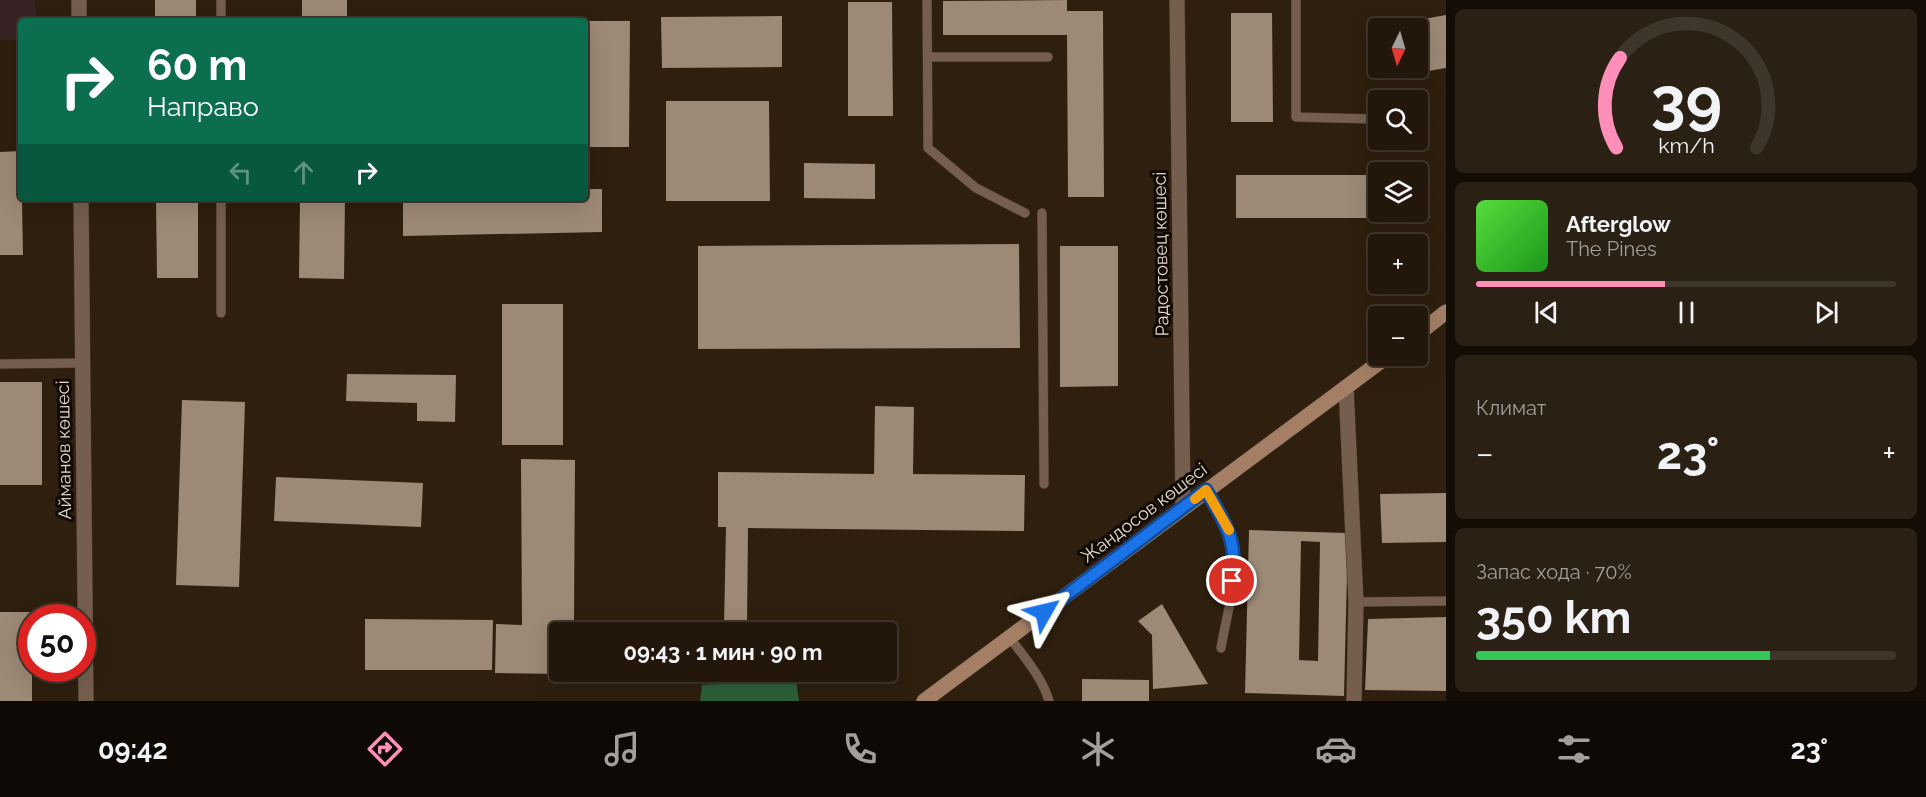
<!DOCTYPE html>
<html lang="ru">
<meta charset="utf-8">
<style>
body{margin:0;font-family:Raleway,sans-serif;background:#2a2013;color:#f1f3f6;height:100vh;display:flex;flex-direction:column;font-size:22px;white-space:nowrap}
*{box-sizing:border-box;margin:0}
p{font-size:20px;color:#a29f9c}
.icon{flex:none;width:33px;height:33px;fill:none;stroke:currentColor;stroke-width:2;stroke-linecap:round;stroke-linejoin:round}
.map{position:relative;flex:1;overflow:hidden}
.panel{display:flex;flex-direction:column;gap:9px;padding:9px;background:#130d06;width:480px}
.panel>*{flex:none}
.guide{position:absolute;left:18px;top:18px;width:570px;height:183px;border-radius:6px;box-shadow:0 6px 24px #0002,0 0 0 2px #3f362b;background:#0b6e4f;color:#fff;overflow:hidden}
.needle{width:39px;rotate:185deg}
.buttons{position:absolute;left:1368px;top:18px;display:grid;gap:12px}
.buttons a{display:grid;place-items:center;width:60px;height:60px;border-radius:6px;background:#22170a;box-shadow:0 6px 24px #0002,0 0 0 2px #3f362b;font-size:30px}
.speed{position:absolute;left:18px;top:604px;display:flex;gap:12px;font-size:30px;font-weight:700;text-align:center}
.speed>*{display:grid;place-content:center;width:78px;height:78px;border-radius:50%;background:#22170a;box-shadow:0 6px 24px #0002,0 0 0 2px #3f362b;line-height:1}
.speed .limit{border:9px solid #d22;background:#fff;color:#111}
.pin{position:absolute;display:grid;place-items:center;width:51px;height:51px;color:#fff;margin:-26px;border:3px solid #fff;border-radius:50%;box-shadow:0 2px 6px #0007}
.me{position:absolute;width:66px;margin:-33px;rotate:53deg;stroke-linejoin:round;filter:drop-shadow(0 0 4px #0008)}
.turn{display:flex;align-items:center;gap:21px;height:126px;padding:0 30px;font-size:27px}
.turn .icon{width:78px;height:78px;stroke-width:2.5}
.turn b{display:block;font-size:42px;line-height:51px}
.lanes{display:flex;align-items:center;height:57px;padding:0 30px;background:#0003;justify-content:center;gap:30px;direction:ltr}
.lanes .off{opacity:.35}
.big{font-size:45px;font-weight:700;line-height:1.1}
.panel .tile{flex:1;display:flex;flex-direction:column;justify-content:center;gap:9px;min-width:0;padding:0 21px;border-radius:9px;background:#2a2013}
.panel .dial{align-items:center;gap:0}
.dial svg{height:156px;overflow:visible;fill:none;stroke:#3f362b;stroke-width:7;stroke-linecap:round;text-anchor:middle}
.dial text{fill:#f1f3f6;stroke:none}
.song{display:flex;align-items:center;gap:18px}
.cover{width:72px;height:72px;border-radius:9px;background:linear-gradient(135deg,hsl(110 70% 55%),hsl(120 70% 35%))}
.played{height:6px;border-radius:3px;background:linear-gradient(90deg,#ff8eb9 45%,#3f362b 45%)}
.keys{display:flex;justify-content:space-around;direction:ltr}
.heat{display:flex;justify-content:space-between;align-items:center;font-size:33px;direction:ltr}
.charge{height:9px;border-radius:4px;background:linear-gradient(90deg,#34c759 70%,#3f362b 0)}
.trip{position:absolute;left:549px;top:622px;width:348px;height:60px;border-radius:6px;background:#22170a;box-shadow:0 6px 24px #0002,0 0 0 2px #3f362b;font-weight:700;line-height:60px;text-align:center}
.dock{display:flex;height:96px;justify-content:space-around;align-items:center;background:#0e0904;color:#a29f9c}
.dock .icon{width:42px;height:42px}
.dock .selected{color:#ff8eb9}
.dock b{font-size:27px;color:#f1f3f6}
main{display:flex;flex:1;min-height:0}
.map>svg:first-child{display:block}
</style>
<main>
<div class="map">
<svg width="1446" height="701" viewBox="0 0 1446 701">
<rect width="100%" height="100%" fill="#2e1f0e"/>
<path fill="#372324" d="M 0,0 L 35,0 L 36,21 L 21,21 L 21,40 L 0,40 Z"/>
<path fill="#2c6038" d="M 796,680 L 799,701 L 700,701 L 702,685 Z"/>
<g fill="#9c8976" fill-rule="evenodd">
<rect x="155" y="0" width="41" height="21"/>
<rect x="302" y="0" width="45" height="21"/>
<path d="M 1067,0 L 1067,11 L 1103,11 L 1104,197 L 1068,197 L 1067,35 L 943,35 L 943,1 Z"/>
<path d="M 848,2 L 892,2 L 893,116 L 848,116 Z"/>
<path d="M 1231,13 L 1272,13 L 1273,122 L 1231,122 Z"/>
<path d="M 1446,15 L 1446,68 L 1410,74 L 1409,68 L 1418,68 L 1418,28 L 1402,28 L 1401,23 Z"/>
<path d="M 782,16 L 782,67 L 662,68 L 661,17 Z"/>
<path d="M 585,21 L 630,21 L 629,147 L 585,147 Z"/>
<path d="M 666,101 L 769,101 L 770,201 L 666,201 Z"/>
<path d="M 21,151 L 23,255 L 0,255 L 0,152 Z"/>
<path d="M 804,163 L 875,164 L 875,199 L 804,198 Z"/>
<path d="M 1236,175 L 1378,175 L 1378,212 L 1418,212 L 1418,175 L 1430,175 L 1430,218 L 1236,218 Z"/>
<path d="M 585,189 L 602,189 L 602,232 L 403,236 L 403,198 L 585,198 Z"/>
<path d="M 156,198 L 198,198 L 198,278 L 157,278 Z"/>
<path d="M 300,198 L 345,198 L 344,279 L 299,278 Z"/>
<path d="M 1019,244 L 1020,348 L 698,349 L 698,246 Z"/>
<path d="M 1060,246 L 1118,246 L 1118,386 L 1060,387 Z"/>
<rect x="502" y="304" width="61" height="141"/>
<path d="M 347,374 L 456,375 L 455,422 L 417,421 L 417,403 L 346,401 Z"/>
<rect x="0" y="382" width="42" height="103"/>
<path d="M 182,400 L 245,402 L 239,587 L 176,585 Z"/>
<path d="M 875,406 L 914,407 L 913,474 L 1025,475 L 1024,531 L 748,528 L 747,626 L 786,627 L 786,633 L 560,633 L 560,674 L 495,673 L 496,624 L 522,625 L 521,459 L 575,460 L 574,624 L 724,626 L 726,527 L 718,527 L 718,472 L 874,474 Z"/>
<path d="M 276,477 L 423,483 L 421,527 L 274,521 Z"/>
<path d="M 1446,493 L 1446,542 L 1382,543 L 1380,494 Z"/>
<path d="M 1249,530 L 1348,533 L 1344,696 L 1245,693 ZM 1301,541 L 1320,542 L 1318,661 L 1299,660 Z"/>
<path d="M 1162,604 L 1208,684 L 1153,689 L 1152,635 L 1138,621 Z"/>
<rect x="0" y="612" width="32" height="89"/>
<path d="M 1446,617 L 1446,691 L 1365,690 L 1368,619 Z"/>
<path d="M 365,619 L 493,620 L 492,670 L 365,670 Z"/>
<path d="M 561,672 L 785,672 L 785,677 Z"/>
<path d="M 1082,679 L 1149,680 L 1149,701 L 1082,701 Z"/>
</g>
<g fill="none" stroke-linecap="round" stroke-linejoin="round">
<g stroke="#473929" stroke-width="10">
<g id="service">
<path d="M 221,0 L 221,21"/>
<path d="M 927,0 L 928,148 L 976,188 L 1025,213"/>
<path d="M 1296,0 L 1296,117 L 1373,119"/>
<path d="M 928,57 L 1048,57"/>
<path d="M 221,198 L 221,313"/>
<path d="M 1042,213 L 1044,484"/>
<path d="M 0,364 L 82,363"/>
<path d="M 1206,490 C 1216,507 1230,525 1234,545 C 1239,573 1226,618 1221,648"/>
<path d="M 1356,602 L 1446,601"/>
<path d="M 1010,638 C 1025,658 1042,677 1049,701"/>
</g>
</g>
<g stroke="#473929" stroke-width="16">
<path id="minor" d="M 1346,387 L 1356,602 L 1354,701"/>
</g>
<g stroke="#473929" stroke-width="16">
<g id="tertiary">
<path d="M 79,0 L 79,21"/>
<path d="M 1177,0 L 1183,507"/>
<path d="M 81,198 L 86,701"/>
</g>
</g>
<g stroke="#473929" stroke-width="16">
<g id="secondary">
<path d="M 1418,334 L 1446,312"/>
<path d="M 924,701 L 1388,356"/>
</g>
</g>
<use href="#service" stroke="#755e4e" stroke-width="9"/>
<use href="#minor" stroke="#755e4e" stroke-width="15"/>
<use href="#tertiary" stroke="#755e4e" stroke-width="15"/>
<use href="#secondary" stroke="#a47f66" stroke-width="15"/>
</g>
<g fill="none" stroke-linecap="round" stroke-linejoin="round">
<g stroke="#114b97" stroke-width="15">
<path id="route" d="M 1044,612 L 1206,490 C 1226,524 1238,541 1232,581"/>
</g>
<use href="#route" stroke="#1a73e8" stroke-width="10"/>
<path stroke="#f59e0b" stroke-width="10" d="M 1195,499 L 1206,490 L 1229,530"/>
</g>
<g text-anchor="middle" stroke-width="6" stroke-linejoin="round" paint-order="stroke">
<g font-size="18" fill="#e3d8ce" stroke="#110a04">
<text transform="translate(1161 254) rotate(-91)" y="6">Радостовец көшесі</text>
<text transform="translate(64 450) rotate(-91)" y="6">Айманов көшесі</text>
<text transform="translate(1144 513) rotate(-37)" y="6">Жандосов көшесі</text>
</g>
</g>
</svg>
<div class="buttons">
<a><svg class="needle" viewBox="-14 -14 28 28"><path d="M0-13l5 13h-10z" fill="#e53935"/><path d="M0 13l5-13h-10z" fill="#a29f9c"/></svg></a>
<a><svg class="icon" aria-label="search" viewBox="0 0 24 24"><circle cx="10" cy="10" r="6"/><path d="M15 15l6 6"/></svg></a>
<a><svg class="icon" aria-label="layers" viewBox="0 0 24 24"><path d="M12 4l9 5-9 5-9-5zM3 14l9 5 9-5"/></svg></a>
<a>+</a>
<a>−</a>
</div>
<div class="speed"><div class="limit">50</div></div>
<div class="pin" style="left:1232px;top:581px;background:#d93025"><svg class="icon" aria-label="arrive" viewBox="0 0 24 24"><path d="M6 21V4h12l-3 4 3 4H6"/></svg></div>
<svg class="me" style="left:1044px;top:612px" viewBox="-20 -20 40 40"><path d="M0-17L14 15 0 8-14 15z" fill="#1a73e8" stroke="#fff" stroke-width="4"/></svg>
<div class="trip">09:43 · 1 мин · 90 m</div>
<div class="guide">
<div class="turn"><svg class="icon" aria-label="right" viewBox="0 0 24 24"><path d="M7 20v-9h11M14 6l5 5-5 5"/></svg><div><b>60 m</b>Направо</div></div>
<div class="lanes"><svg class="icon off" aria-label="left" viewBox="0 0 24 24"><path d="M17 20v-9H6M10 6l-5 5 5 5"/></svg><svg class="icon off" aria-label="ahead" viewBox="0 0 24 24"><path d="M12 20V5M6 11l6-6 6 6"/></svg><svg class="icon" aria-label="right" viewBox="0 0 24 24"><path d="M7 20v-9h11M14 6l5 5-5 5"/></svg></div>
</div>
</div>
<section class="panel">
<div class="tile dial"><svg viewBox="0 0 100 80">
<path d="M14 69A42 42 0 1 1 86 69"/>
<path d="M14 69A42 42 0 0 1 16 23" stroke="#ff8eb9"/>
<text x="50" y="56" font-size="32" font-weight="700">39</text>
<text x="50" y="72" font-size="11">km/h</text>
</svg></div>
<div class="tile">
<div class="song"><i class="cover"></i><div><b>Afterglow</b><p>The Pines</p></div></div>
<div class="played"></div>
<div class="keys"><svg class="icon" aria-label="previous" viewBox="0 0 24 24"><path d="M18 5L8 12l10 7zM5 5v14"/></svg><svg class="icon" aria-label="pause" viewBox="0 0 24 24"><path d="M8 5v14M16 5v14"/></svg><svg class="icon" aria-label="next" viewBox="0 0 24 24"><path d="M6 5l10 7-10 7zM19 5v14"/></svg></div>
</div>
<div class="tile"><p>Климат</p>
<div class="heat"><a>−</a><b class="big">23°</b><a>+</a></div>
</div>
<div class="tile"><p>Запас хода · 70%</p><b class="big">350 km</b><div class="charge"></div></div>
</section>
</main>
<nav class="dock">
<b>09:42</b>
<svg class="icon selected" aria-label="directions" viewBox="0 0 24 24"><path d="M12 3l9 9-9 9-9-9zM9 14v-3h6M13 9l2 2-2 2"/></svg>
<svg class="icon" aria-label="music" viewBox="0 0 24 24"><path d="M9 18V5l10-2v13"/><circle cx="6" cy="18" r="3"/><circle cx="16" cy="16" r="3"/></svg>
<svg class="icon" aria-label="phone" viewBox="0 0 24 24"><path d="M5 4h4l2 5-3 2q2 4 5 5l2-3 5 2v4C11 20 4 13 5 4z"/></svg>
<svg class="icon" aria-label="climate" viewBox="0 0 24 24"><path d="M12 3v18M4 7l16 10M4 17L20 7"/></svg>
<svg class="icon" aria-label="car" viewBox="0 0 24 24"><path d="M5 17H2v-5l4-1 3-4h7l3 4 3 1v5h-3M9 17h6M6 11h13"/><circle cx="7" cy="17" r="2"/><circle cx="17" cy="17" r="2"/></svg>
<svg class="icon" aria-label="filters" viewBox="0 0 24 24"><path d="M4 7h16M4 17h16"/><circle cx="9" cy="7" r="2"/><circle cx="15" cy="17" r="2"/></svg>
<b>23°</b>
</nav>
